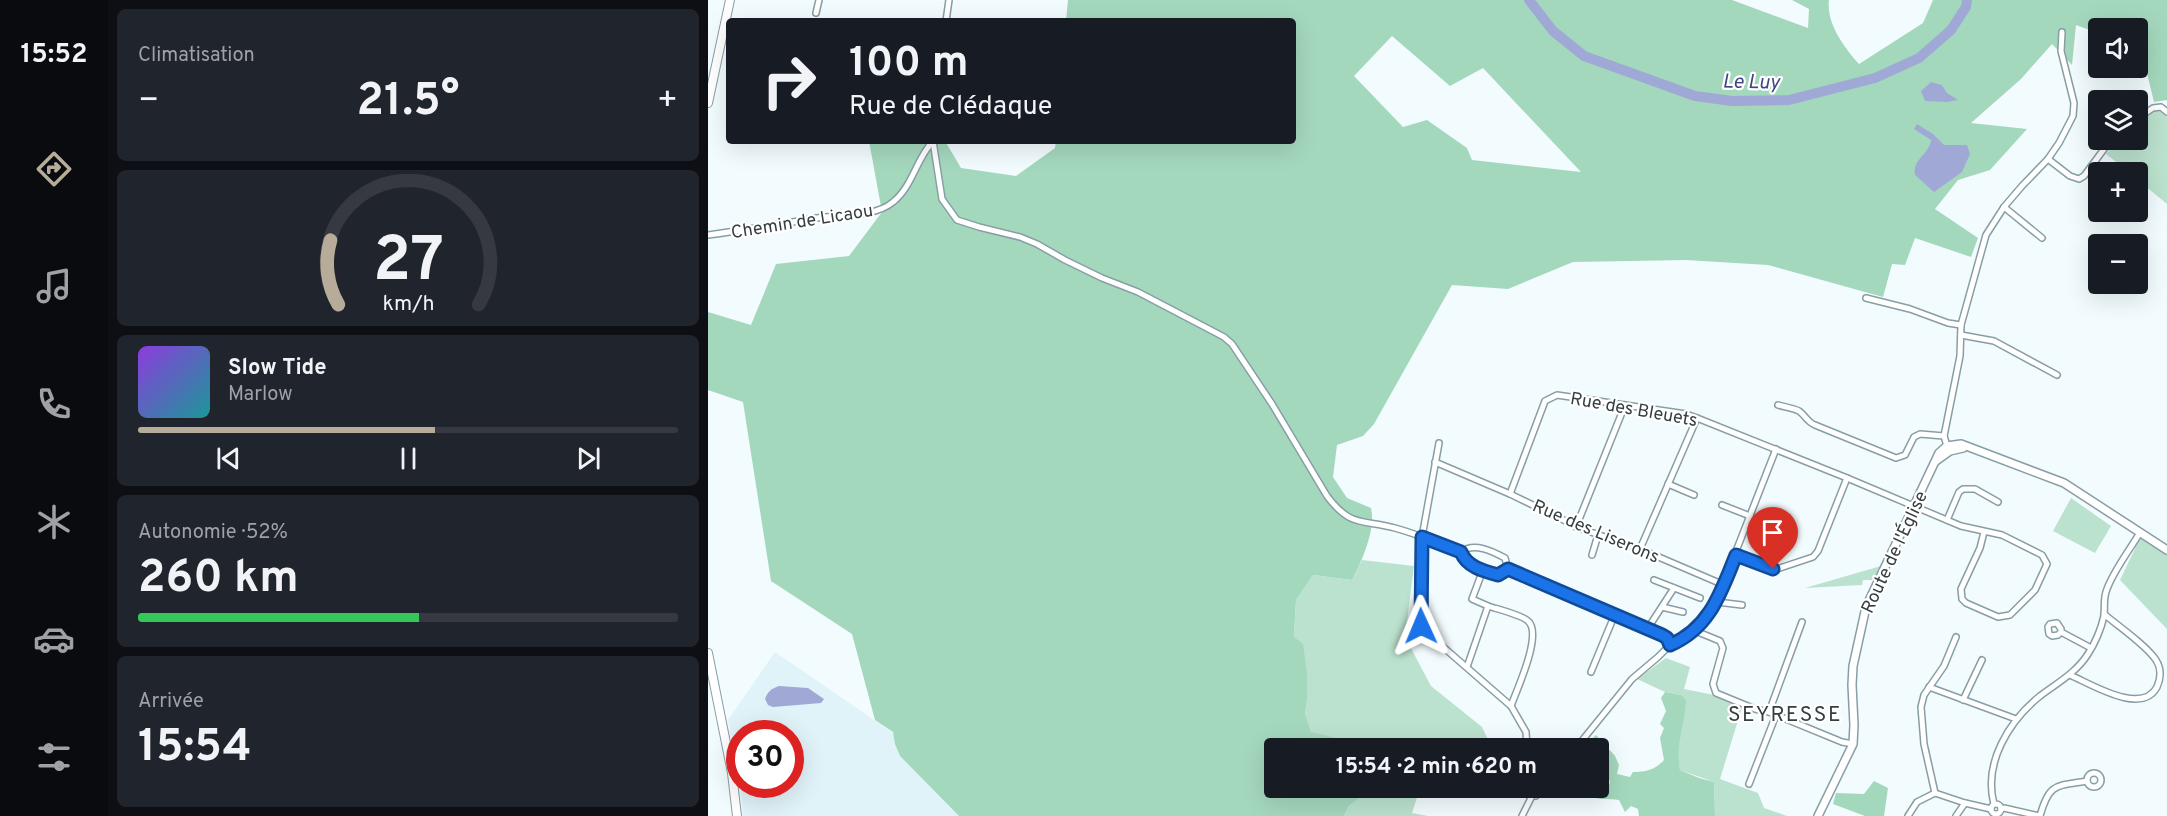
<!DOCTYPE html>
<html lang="fr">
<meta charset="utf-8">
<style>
body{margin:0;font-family:Overpass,sans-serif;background:#20242c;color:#f1f3f6;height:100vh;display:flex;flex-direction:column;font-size:22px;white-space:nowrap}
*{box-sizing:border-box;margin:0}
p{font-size:20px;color:#9ea1a6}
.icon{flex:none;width:33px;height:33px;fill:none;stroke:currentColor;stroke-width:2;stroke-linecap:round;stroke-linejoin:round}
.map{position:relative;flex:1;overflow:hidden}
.details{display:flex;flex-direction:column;gap:9px;padding:9px;background:#0d0f14;width:600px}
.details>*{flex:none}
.hud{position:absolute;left:18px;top:18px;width:570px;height:126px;border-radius:6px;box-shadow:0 6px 24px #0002;background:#171b24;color:#f1f3f6;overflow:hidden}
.fabs{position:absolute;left:1380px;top:18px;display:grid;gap:12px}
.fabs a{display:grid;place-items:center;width:60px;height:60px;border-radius:6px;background:#171b24;box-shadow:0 6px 24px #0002;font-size:30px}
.speed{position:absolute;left:18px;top:720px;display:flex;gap:12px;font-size:30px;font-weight:700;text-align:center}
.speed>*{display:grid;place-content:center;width:78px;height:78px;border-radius:50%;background:#171b24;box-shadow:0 6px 24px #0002;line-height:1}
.speed .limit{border:9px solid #d22;background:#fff;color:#111}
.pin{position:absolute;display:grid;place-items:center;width:51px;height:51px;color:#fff;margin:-62px -26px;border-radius:50% 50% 50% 0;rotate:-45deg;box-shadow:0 0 6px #0007}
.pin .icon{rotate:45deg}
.me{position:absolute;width:66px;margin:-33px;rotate:359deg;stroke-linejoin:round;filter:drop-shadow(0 0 4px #0008)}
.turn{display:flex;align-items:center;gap:21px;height:126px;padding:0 24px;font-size:27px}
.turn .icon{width:78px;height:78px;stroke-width:2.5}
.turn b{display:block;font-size:42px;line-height:51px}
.big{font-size:45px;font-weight:700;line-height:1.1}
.details .tile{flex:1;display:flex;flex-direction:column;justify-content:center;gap:9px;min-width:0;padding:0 21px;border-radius:9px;background:#20242c}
.details .dial{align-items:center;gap:0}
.dial svg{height:156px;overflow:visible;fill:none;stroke:#363941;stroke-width:7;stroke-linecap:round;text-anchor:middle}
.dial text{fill:#f1f3f6;stroke:none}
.song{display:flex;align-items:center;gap:18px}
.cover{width:72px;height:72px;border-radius:9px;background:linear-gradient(135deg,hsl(270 70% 55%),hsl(180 70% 35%))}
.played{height:6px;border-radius:3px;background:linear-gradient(90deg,#b7ac99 55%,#363941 55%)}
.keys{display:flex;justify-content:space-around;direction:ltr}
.heat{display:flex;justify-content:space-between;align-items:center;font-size:33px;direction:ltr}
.charge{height:9px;border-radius:4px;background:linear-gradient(90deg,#34c759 52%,#363941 0)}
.trip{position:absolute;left:556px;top:738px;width:345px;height:60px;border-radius:6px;background:#171b24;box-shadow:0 6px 24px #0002;font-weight:700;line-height:60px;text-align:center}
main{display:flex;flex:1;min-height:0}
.dock{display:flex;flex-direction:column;width:108px;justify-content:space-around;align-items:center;background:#090b0e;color:#9ea1a6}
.dock .icon{width:42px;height:42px}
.dock .active{color:#b7ac99}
.dock b{font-size:27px;color:#f1f3f6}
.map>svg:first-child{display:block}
</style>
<main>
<nav class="dock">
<b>15:52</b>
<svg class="icon active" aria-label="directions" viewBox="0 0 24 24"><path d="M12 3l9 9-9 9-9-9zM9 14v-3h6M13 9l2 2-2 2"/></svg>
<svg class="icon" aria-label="music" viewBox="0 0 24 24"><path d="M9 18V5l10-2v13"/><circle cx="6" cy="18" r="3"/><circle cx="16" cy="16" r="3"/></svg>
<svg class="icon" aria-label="phone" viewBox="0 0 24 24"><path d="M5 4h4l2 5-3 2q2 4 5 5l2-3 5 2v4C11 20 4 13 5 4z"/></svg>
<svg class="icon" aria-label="climate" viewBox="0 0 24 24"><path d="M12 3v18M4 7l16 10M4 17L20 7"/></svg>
<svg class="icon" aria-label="car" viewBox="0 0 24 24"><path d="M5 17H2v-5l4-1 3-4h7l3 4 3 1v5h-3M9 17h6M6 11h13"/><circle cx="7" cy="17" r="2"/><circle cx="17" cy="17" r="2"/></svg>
<svg class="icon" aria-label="filters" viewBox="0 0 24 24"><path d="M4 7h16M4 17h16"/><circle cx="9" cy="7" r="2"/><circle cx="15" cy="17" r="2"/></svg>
</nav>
<section class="details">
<div class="tile"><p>Climatisation</p>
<div class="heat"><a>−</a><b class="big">21.5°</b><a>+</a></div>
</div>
<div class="tile dial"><svg viewBox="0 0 100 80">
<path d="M14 69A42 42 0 1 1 86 69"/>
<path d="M14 69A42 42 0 0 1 10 36" stroke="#b7ac99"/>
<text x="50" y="56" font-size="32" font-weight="700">27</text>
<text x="50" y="72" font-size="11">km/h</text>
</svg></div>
<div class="tile">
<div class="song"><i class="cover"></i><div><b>Slow Tide</b><p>Marlow</p></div></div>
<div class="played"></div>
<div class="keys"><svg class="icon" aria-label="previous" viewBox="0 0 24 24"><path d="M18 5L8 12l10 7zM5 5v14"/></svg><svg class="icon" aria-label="pause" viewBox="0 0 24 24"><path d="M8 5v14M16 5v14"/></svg><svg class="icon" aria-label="next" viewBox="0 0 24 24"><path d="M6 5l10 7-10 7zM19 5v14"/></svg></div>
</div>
<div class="tile"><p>Autonomie · 52%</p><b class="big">260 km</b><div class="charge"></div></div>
<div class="tile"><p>Arrivée</p><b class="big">15:54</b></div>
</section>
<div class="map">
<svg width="1459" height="816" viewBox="0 0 1459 816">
<rect width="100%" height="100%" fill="#f2fbfe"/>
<path fill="#e0f3f9" d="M 67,652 L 185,733 L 192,756 L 251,816 L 35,816 L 32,785 L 82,784 L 82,734 L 32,734 L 31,782 L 20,720 Z"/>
<g fill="#bbe2ce">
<path d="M 1450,109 L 1459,117 L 1459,204 L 1430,180 L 1430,172 L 1421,172 L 1398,154 C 1403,147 1409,146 1415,140 L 1430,140 L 1430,123 Z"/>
<path d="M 1363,498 L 1403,526 L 1387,553 L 1345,531 Z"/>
<path d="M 1435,532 L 1459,547 L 1459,629 L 1412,580 Z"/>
<path d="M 654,560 L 706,566 L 697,637 L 723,686 L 774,727 L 784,748 L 650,748 L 644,742 L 603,733 L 597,713 L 599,701 L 586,638 L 588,600 L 605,575 L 644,580 Z"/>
<path d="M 1173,566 L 1165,580 L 1155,580 L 1154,585 L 1097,588 Z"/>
<path d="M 958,658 L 982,667 L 976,689 L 1006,695 L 1035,704 L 1012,779 L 1050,793 L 1056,808 L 1079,816 L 1007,816 L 1006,782 L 972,770 L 969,757 L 972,738 L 973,695 L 957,692 L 929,679 Z"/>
<path d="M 649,788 L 712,788 L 704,813 L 720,816 L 636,816 L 641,806 L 650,799 Z"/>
</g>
<g fill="#a4d8bd" fill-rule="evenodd">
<path d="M 360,0 L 1024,0 L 1100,28 L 1101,9 L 1084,0 L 1121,0 C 1118,23 1136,47 1151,64 L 1215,23 L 1225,0 L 1459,0 L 1459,100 L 1446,102 L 1437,65 L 1430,51 L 1430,28 L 1390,28 L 1390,33 L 1368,25 L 1364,65 L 1344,44 L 1313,79 L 1263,123 L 1319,129 L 1282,170 L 1250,180 L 1227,209 L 1270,238 L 1263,257 L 1207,238 L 1197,265 L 1184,264 L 1175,297 L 1060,265 L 978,260 L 865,262 L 800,289 L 744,285 L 666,424 L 655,436 L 629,445 L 625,477 L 639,498 L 663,508 C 668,529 654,561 644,580 L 605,575 L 588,600 L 586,637 L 595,644 L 599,674 L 599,701 L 597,713 L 603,732 L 645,742 L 650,748 L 567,748 L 567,788 L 649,788 L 650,799 L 641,806 L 636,816 L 251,816 L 192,756 L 187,744 L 185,732 L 167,720 L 144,634 L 63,581 L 35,402 L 0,390 L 0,312 L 43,325 L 68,264 L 141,256 L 174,212 L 161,141 L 237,141 L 253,168 L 308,176 L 347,148 L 348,141 L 585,141 L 585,21 L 358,21 ZM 684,36 L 742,86 L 775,68 L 873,172 L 764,160 L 759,148 L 719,120 L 695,127 L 646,76 Z"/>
<path d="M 957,692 L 973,695 L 978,700 C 977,724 967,746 972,770 L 991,778 L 1006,782 L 1007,816 L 931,816 L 930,809 L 923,806 L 917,812 L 911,800 C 901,798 891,801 883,796 L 889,791 L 899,789 L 902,782 L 895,762 L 891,760 L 891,748 L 875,748 L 888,735 L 907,756 L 911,765 L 909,774 L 922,777 L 925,772 C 938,772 947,770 956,760 L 952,738 L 956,728 L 952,724 L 958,711 L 953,698 Z"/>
<path d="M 1166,781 L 1180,788 L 1176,816 L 1157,816 L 1125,804 L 1128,793 L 1156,794 Z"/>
</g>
<g fill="#a0a8d6">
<path d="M 1223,82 L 1234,85 L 1239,93 L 1250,100 L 1239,102 L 1217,101 L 1213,91 Z"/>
<path d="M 1209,124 L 1225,134 L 1236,145 L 1259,145 L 1262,154 L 1254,172 L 1226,192 L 1207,175 C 1204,159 1221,155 1223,140 L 1206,129 Z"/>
<path d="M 71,686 L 100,688 L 116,699 L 113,703 L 65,707 L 60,705 L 57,699 C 60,691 63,689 71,686 Z"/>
</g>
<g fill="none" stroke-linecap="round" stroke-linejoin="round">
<path stroke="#a0a8d6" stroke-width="10" d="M 821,0 L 845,31 L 876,56 L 987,96 L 1024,101 L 1081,100 L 1167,78 L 1211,58 L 1243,30 L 1258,7 L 1259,0"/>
<g stroke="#889ea5" stroke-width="8">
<g id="minor">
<path d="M 108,13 L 111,0"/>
<path d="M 238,21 L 241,0"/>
<path d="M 1430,118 L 1445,108 L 1453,107 L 1459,112"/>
<path d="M 225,141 L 234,199 L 249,220 L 271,227 L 312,237 L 329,244 L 357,260 L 394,278 L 430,292 L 516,337 L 524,344 L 564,404 L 619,496 C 643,528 654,519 687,528 C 709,534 731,543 753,552 C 766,542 784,551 797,558 L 800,569 L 940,628 L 959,638 L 962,645"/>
<path d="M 1340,159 L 1362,176 L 1371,179 L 1376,176 L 1399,145 L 1403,142 L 1409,143 L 1412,140"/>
<path d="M 1296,207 L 1334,238"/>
<path d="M 0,235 C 37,230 73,224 109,218 C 131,215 168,217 185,202 C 205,186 208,159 225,141"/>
<path d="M 1158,298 L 1202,309 L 1240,323 L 1253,325"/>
<path d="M 1253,335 L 1286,341 L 1349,375"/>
<path d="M 1070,405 C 1077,407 1085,408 1091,411 C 1098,416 1099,422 1107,425 L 1188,458 L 1197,455 L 1206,437 L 1212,434 L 1236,436"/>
<path d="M 731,443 L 714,537 L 713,625 L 719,633 L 803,706 L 818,732 L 819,748"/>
<path d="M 1239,446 L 1236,436 L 1252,356 L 1253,325 L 1278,235 L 1296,207 L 1314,186 L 1340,159 L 1351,143 L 1365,116 L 1366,103 L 1353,51 L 1354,32"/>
<path d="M 727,462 L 802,494 L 874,529 L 932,549 L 1016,585"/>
<path d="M 960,484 L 986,495"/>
<path d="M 802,494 L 837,401 L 849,395 L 978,414 L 989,418 L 1139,478 L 1253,526 L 1294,535 L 1334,555 L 1339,564 L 1327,590 L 1302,615 L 1290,617 L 1258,603 L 1254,599 L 1253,589 L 1272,548 L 1276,532"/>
<path d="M 1014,505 L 1042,516"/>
<path d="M 1239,520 L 1251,492 L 1255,489 L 1267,489 L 1290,502"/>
<path d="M 868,527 L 917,405"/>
<path d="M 932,549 L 989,418"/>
<path d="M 753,552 C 758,567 775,571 790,575 L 800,569"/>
<path d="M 884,555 L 890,535"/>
<path d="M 1028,555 L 1069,569 L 1105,557 L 1110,551 L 1139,478"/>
<path d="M 946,580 L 992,598"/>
<path d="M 1009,602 L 1034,605"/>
<path d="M 780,606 C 789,609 814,615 820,621 C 835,634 809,689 803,706"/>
<path d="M 954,607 L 975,612"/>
<path d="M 940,628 L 966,588"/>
<path d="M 985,630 L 1012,641 L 1015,648 L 1005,684 L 1008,693 L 1047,709 L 1061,712 L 1134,742 L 1145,744"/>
<path d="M 1353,632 L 1350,635 L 1344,636 L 1341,634 L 1340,627 L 1342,624 L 1349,623 L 1353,629 L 1353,632 L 1383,648"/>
<path d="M 759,667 L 780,606 L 764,599 L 775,570"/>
<path d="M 883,672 L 907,614"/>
<path d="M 1362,675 C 1383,684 1434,716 1449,687 C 1453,678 1453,668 1448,660 C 1437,644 1411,627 1396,614"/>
<path d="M 1221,687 L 1308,719"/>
<path d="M 1255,700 L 1274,660"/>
<path d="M 1061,712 L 1094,622"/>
<path d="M 868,748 L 924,679 L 950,657 L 962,645 L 985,630 L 1005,610 L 1068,449"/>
<circle cx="1386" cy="780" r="7"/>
<path d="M 1041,784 L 1068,715"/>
<path d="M 824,788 L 822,794 L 828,796 L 830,790 L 824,788"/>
<path d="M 1227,793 L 1216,744 L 1213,707 L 1216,695 L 1236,666 L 1248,637"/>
<path d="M 1227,793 L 1257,803"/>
<circle cx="1288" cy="809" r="5"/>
<path d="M 1286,804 C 1275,763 1301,721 1332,696 C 1349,683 1368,673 1380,654 C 1387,643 1393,629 1396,616 C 1397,607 1395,598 1399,589 C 1406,570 1421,551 1431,534"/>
<path d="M 1293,809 L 1296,808 L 1331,816"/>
<path d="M 814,816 L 824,796"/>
<path d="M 1200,816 L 1209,802 L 1227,793"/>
<path d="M 1248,816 L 1257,803 L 1283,809"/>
<path d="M 1332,816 C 1341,783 1348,786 1379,781"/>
</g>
</g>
<g stroke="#889ea5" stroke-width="10">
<g id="tertiary">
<path d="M 1239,446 L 1253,444 L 1356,483 L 1459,550"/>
<path d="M 1228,461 L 1242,451 L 1255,448"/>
<path d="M 1110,816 L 1145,744 L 1146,725 L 1144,685 L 1145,666 L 1158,607 L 1231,453 L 1239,446"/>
</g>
</g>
<g stroke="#889ea5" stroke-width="10">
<g id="secondary">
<path d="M 0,103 L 22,0"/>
<path d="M 0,653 L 24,773 L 29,816"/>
</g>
</g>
<use href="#minor" stroke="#fff" stroke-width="5"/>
<use href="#tertiary" stroke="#fff" stroke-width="7"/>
<use href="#secondary" stroke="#fff" stroke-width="8"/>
</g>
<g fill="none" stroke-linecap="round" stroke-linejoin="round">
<g stroke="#114b97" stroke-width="15">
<path id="route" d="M 713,626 L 714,537 L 753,552 C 759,567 775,571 790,575 L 800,569 L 954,635 L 959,638 L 962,645 C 1002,628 1013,592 1028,555 L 1065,569"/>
</g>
<use href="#route" stroke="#1a73e8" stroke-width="10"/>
</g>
<g text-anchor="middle" stroke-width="4.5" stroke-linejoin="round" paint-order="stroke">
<g font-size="18" fill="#353e41" stroke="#fff">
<text transform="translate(94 221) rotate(-9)" y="6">Chemin de Licaou</text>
<text transform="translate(926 409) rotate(10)" y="6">Rue des Bleuets</text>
<text transform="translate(888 531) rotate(23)" y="6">Rue des Liserons</text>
<text transform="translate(1186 552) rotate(-65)" y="6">Route de l'Église</text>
</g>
<g font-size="20" font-style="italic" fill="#3f4680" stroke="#fff">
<text transform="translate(1043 81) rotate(1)" y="7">Le Luy</text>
</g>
<g font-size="21" letter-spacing="1.5" fill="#353e41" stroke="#fff">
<text x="1077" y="721">SEYRESSE</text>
</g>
</g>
</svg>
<div class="fabs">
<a><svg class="icon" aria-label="sound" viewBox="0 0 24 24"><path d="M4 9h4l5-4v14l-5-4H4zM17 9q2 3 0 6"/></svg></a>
<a><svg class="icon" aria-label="layers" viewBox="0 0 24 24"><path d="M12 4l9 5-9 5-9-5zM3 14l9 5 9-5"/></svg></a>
<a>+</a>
<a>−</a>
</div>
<div class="speed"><div class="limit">30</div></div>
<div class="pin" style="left:1065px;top:569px;background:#d93025"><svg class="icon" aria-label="arrive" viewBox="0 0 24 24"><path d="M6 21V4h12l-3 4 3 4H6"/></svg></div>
<svg class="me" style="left:713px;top:626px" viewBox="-20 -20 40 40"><path d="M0-17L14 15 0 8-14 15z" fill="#1a73e8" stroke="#fff" stroke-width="4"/></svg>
<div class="trip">15:54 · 2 min · 620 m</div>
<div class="hud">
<div class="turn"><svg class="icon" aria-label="right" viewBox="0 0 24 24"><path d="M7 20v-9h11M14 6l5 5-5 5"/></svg><div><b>100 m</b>Rue de Clédaque</div></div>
</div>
</div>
</main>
